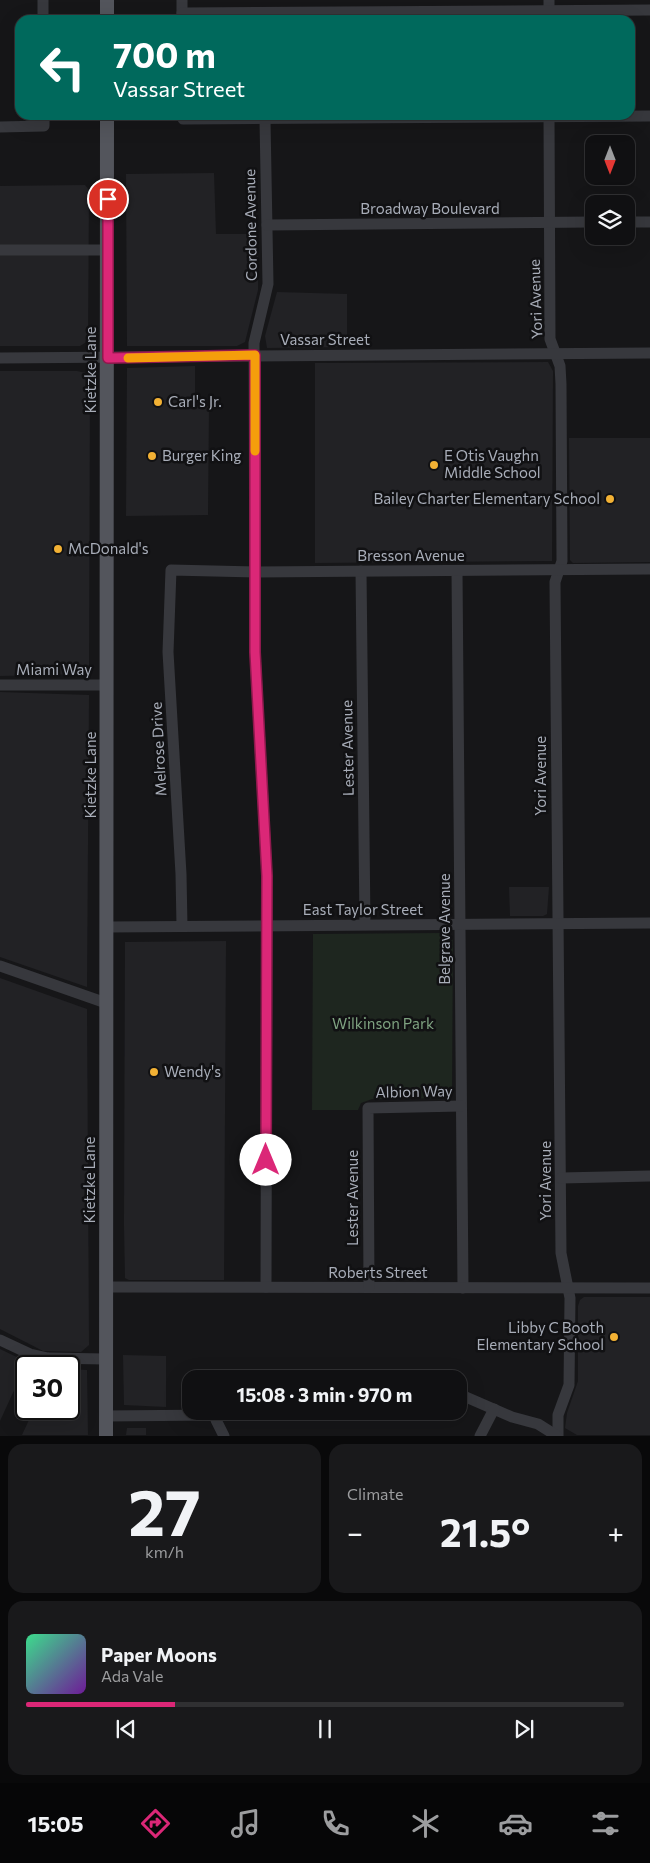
<!DOCTYPE html>
<meta charset="utf-8">
<style>
body{margin:0;font-family:Commissioner,sans-serif;background:#19191b;color:#f1f3f6;height:100vh;display:flex;flex-direction:column;font-size:19px;white-space:nowrap}
*{box-sizing:border-box;margin:0}
p{font-size:16px;color:#9c9d9f}
.icon{flex:none;width:28px;height:28px;fill:none;stroke:currentColor;stroke-width:2;stroke-linecap:round;stroke-linejoin:round}
.map{position:relative;height:1436px;overflow:hidden}
.details{display:flex;flex-direction:column;gap:8px;padding:8px;background:#09090a;flex:1}
.details>*{flex:none}
.hud{position:absolute;left:15px;top:15px;width:620px;height:105px;border-radius:15px;box-shadow:0 5px 20px #0002,0 0 0 1px #303032;background:#00695c;color:#fff;overflow:hidden}
.needle{width:32px;rotate:180deg}
.controls{position:absolute;left:585px;top:135px;display:grid;gap:10px}
.controls a{display:grid;place-items:center;width:50px;height:50px;border-radius:10px;background:#101012;box-shadow:0 5px 20px #0002,0 0 0 1px #303032;font-size:25px}
.speed{position:absolute;left:15px;top:1355px;display:flex;gap:10px;font-size:25px;font-weight:700;text-align:center}
.speed>*{display:grid;place-content:center;width:65px;height:65px;border-radius:50%;background:#101012;box-shadow:0 5px 20px #0002,0 0 0 1px #303032;line-height:1}
.speed .limit{border:2px solid #111;border-radius:8px;background:#fff;color:#111}
.pin{position:absolute;display:grid;place-items:center;width:42px;height:42px;color:#fff;margin:-21px;border:2px solid #fff;border-radius:50%;box-shadow:0 1px 5px #0007}
.me{position:absolute;width:55px;margin:-28px;rotate:0deg;stroke-linejoin:round;filter:drop-shadow(0 0 4px #0008)}
.turn{display:flex;align-items:center;gap:18px;height:105px;padding:0 15px;font-size:22px}
.turn .icon{width:65px;height:65px;stroke-width:2.5}
.turn b{display:block;font-size:35px;line-height:42px}
.big{font-size:38px;font-weight:700;line-height:1.1}
.details .tile{flex:1;display:flex;flex-direction:column;justify-content:center;gap:8px;min-width:0;padding:0 18px;border-radius:15px;background:#19191b}
.details .dial{align-items:center;gap:0}
.dial b{font-size:65px;line-height:1}
.song{display:flex;align-items:center;gap:15px}
.cover{width:60px;height:60px;border-radius:8px;background:linear-gradient(135deg,hsl(150 70% 55%),hsl(280 70% 35%))}
.played{height:5px;border-radius:2px;background:linear-gradient(90deg,#db2777 25%,#303032 25%)}
.keys{display:flex;justify-content:space-around;direction:ltr}
.heat{display:flex;justify-content:space-between;align-items:center;font-size:28px;direction:ltr}
.details .tiles{flex:1;display:grid;gap:8px;grid-template-columns:1fr 1fr}
.tile:last-child{grid-column:span 2}
.trip{position:absolute;left:182px;top:1370px;width:285px;height:50px;border-radius:15px;background:#101012;box-shadow:0 5px 20px #0002,0 0 0 1px #303032;font-weight:700;line-height:50px;text-align:center}
.tabs{display:flex;height:80px;justify-content:space-around;align-items:center;background:#060607;color:#9c9d9f}
.tabs .icon{width:35px;height:35px}
.tabs .current{color:#db2777}
.tabs b{font-size:22px;color:#f1f3f6}
.map>svg:first-child{display:block}
</style>
<div class="map">
<svg width="650" height="1436" viewBox="0 0 650 1436">
<rect width="100%" height="100%" fill="#161618"/>
<g fill="#222225">
<path d="M 214,173 L 216,234 L 258,234 L 258,290 L 245,342 L 237,346 L 127,346 L 126,174 Z"/>
<path d="M 85,185 L 89,190 L 88,341 L 80,346 L 0,346 L 0,186 Z"/>
<path d="M 277,292 L 347,294 L 347,347 L 267,348 L 265,336 Z"/>
<path d="M 548,362 L 553,371 L 552,561 L 315,563 L 315,363 Z"/>
<path d="M 195,366 L 195,406 L 209,406 L 208,515 L 126,516 L 127,368 Z"/>
<path d="M 0,371 L 77,371 L 86,373 L 90,382 L 89,671 L 85,674 L 0,676 Z"/>
<path d="M 569,438 L 650,438 L 650,562 L 573,563 L 570,560 Z"/>
<path d="M 0,692 L 89,695 L 87,987 L 0,957 Z"/>
<path d="M 509,887 L 549,887 L 547,914 L 543,916 L 510,916 Z"/>
<path d="M 226,941 L 224,1280 L 129,1280 L 125,1278 L 124,1225 L 125,942 Z"/>
<path d="M 0,978 L 87,1009 L 89,1345 L 81,1352 L 43,1351 L 0,1329 Z"/>
<path d="M 584,1297 L 650,1297 L 650,1435 L 577,1435 L 565,1428 L 567,1413 L 578,1381 L 578,1306 L 580,1300 Z"/>
<path d="M 0,1349 L 27,1362 L 0,1421 Z"/>
<path d="M 123,1355 L 166,1356 L 166,1407 L 124,1405 Z"/>
<path d="M 69,1369 L 87,1370 L 88,1435 L 22,1435 L 34,1409 L 69,1409 Z"/>
<path d="M 127,1428 L 146,1428 L 146,1435 L 126,1435 Z"/>
</g>
<path fill="#1e261f" d="M 440,933 L 451,936 L 453,942 L 452,1096 L 447,1098 L 372,1099 L 361,1103 L 358,1110 L 312,1110 L 313,934 Z"/>
<g fill="none" stroke-linecap="round" stroke-linejoin="round">
<g stroke="#37383d" stroke-width="11">
<path d="M 43,0 L 43,20"/>
<path d="M 182,0 L 182,18"/>
<path d="M 549,0 L 549,20"/>
<path d="M 182,13 L 650,10"/>
<path d="M 183,115 L 183,119 L 650,116"/>
<path d="M 549,115 L 550,339 L 560,366 L 561,384 L 562,561 L 555,582 L 561,1253 L 570,1298 L 569,1385 L 558,1415 L 558,1436"/>
<path d="M 265,120 L 268,284 L 254,343 L 255,652 L 267,876 L 266,1287"/>
<path d="M 0,127 L 44,126 L 44,115"/>
<path d="M 626,222 L 650,222"/>
<path d="M 267,225 L 594,222"/>
<path d="M 0,250 L 108,250"/>
<path d="M 0,358 L 650,353"/>
<path d="M 361,571 L 365,924"/>
<path d="M 457,571 L 463,1288"/>
<path d="M 0,685 L 107,685"/>
<path d="M 182,926 L 181,874 L 168,652 L 171,570 L 256,572 L 650,569"/>
<path d="M 107,927 L 650,923"/>
<path d="M 0,966 L 106,1003"/>
<path d="M 561,1178 L 650,1176"/>
<path d="M 106,1287 L 650,1288"/>
<path d="M 369,1287 L 368,1108 L 461,1106"/>
<path d="M 0,1340 L 30,1354 L 48,1358 L 105,1359"/>
<path d="M 459,1394 L 512,1417 L 538,1424 L 557,1436"/>
<path d="M 216,1411 L 216,1420 L 224,1436"/>
<path d="M 106,1416 L 216,1415"/>
<path d="M 480,1436 L 494,1409"/>
</g>
<g stroke="#53555c" stroke-width="14">
<path d="M 107,0 L 107,20"/>
<path d="M 106,1436 L 107,115"/>
</g>
</g>
<g fill="none" stroke-linecap="round" stroke-linejoin="round">
<g stroke="#8e194d" stroke-width="12">
<path id="route" d="M 108,199 L 108,358 L 255,355 L 255,652 L 267,876 L 266,1160"/>
</g>
<use href="#route" stroke="#db2777" stroke-width="9"/>
<path stroke="#f59e0b" stroke-width="9" d="M 128,358 L 255,355 L 255,451"/>
</g>
<g fill="#f2b134" stroke="#111113" stroke-width="2">
<circle cx="158" cy="402" r="5"/>
<circle cx="152" cy="456" r="5"/>
<circle cx="434" cy="465" r="5"/>
<circle cx="610" cy="499" r="5"/>
<circle cx="58" cy="549" r="5"/>
<circle cx="154" cy="1072" r="5"/>
<circle cx="614" cy="1337" r="5"/>
</g>
<g text-anchor="middle" stroke-width="5" stroke-linejoin="round" paint-order="stroke">
<g font-size="15" fill="#a8adb8" stroke="#111113">
<text x="430" y="214">Broadway Boulevard</text>
<text transform="translate(251 225) rotate(-91)" y="5">Cordone Avenue</text>
<text transform="translate(536 299) rotate(-92)" y="5">Yori Avenue</text>
<text x="325" y="345">Vassar Street</text>
<text transform="translate(91 370) rotate(-90)" y="5">Kietzke Lane</text>
<text x="411" y="561">Bresson Avenue</text>
<text x="54" y="675">Miami Way</text>
<text transform="translate(348 748) rotate(-91)" y="5">Lester Avenue</text>
<text transform="translate(159 749) rotate(-93)" y="5">Melrose Drive</text>
<text transform="translate(91 775) rotate(-90)" y="5">Kietzke Lane</text>
<text transform="translate(541 776) rotate(-90)" y="5">Yori Avenue</text>
<text x="363" y="915">East Taylor Street</text>
<text transform="translate(445 929) rotate(-90)" y="5">Belgrave Avenue</text>
<text transform="translate(414 1092) rotate(-1)" y="5">Albion Way</text>
<text transform="translate(90 1180) rotate(-90)" y="5">Kietzke Lane</text>
<text transform="translate(546 1181) rotate(-90)" y="5">Yori Avenue</text>
<text transform="translate(353 1198) rotate(-90)" y="5">Lester Avenue</text>
<text x="378" y="1278">Roberts Street</text>
</g>
<g font-size="15" fill="#a8adb8" stroke="#111113" text-anchor="start">
<text x="168" y="407">Carl's Jr.</text>
<text x="162" y="461">Burger King</text>
<text x="444" y="461">E Otis Vaughn<tspan x="444" dy="17">Middle School</tspan></text>
<text x="600" y="504" text-anchor="end">Bailey Charter Elementary School</text>
<text x="68" y="554">McDonald's</text>
<text x="164" y="1077">Wendy's</text>
<text x="604" y="1333" text-anchor="end">Libby C Booth<tspan x="604" dy="17">Elementary School</tspan></text>
</g>
<g font-size="15" fill="#7fa381" stroke="#111113">
<text x="383" y="1029">Wilkinson Park</text>
</g>
</g>
</svg>
<div class="controls">
<a><svg class="needle" viewBox="-14 -14 28 28"><path d="M0-13l5 13h-10z" fill="#e53935"/><path d="M0 13l5-13h-10z" fill="#9c9d9f"/></svg></a>
<a><svg class="icon" aria-label="layers" viewBox="0 0 24 24"><path d="M12 4l9 5-9 5-9-5zM3 14l9 5 9-5"/></svg></a>
</div>
<div class="speed"><div class="limit">30</div></div>
<div class="pin" style="left:108px;top:199px;background:#d93025"><svg class="icon" aria-label="arrive" viewBox="0 0 24 24"><path d="M6 21V4h12l-3 4 3 4H6"/></svg></div>
<svg class="me" style="left:266px;top:1160px" viewBox="-20 -20 40 40"><circle r="19" fill="#fff"/><path d="M0-13L10 11 0 6-10 11z" fill="#db2777"/></svg>
<div class="trip">15:08 · 3 min · 970 m</div>
<div class="hud">
<div class="turn"><svg class="icon" aria-label="left" viewBox="0 0 24 24"><path d="M17 20v-9H6M10 6l-5 5 5 5"/></svg><div><b>700 m</b>Vassar Street</div></div>
</div>
</div>
<section class="details">
<div class="tiles">
<div class="tile dial"><b>27</b><p>km/h</p></div>
<div class="tile"><p>Climate</p>
<div class="heat"><a>−</a><b class="big">21.5°</b><a>+</a></div>
</div>
<div class="tile">
<div class="song"><i class="cover"></i><div><b>Paper Moons</b><p>Ada Vale</p></div></div>
<div class="played"></div>
<div class="keys"><svg class="icon" aria-label="previous" viewBox="0 0 24 24"><path d="M18 5L8 12l10 7zM5 5v14"/></svg><svg class="icon" aria-label="pause" viewBox="0 0 24 24"><path d="M8 5v14M16 5v14"/></svg><svg class="icon" aria-label="next" viewBox="0 0 24 24"><path d="M6 5l10 7-10 7zM19 5v14"/></svg></div>
</div>
</div>
</section>
<nav class="tabs">
<b>15:05</b>
<svg class="icon current" aria-label="directions" viewBox="0 0 24 24"><path d="M12 3l9 9-9 9-9-9zM9 14v-3h6M13 9l2 2-2 2"/></svg>
<svg class="icon" aria-label="music" viewBox="0 0 24 24"><path d="M9 18V5l10-2v13"/><circle cx="6" cy="18" r="3"/><circle cx="16" cy="16" r="3"/></svg>
<svg class="icon" aria-label="phone" viewBox="0 0 24 24"><path d="M5 4h4l2 5-3 2q2 4 5 5l2-3 5 2v4C11 20 4 13 5 4z"/></svg>
<svg class="icon" aria-label="climate" viewBox="0 0 24 24"><path d="M12 3v18M4 7l16 10M4 17L20 7"/></svg>
<svg class="icon" aria-label="car" viewBox="0 0 24 24"><path d="M5 17H2v-5l4-1 3-4h7l3 4 3 1v5h-3M9 17h6M6 11h13"/><circle cx="7" cy="17" r="2"/><circle cx="17" cy="17" r="2"/></svg>
<svg class="icon" aria-label="filters" viewBox="0 0 24 24"><path d="M4 7h16M4 17h16"/><circle cx="9" cy="7" r="2"/><circle cx="15" cy="17" r="2"/></svg>
</nav>
